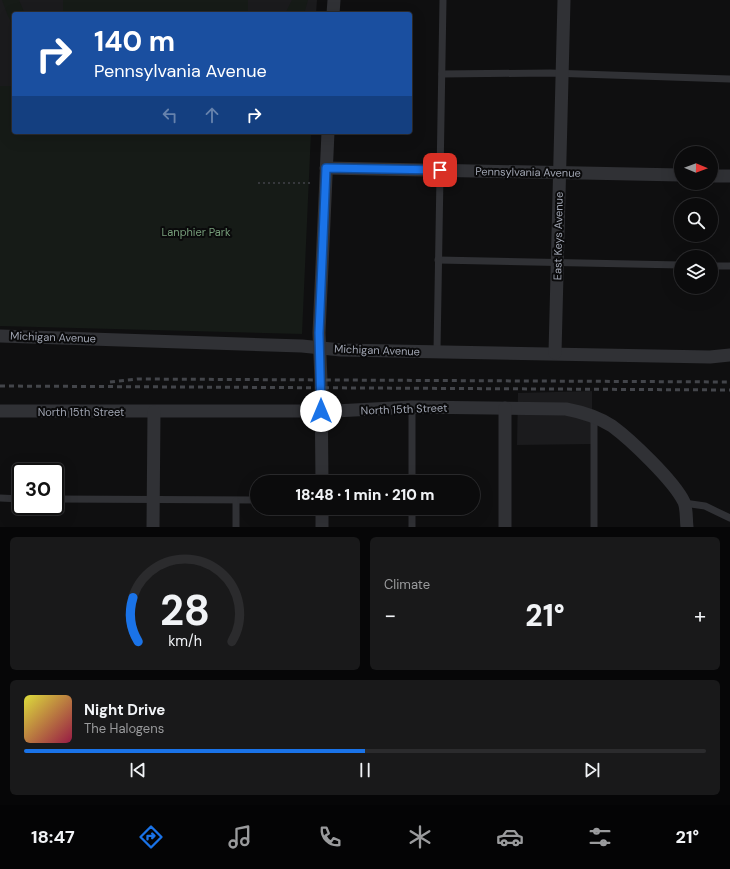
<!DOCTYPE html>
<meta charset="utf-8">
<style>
body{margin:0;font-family:"DM Sans",sans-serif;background:#19191a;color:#f1f3f6;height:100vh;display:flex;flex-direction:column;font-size:15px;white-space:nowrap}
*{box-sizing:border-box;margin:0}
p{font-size:13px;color:#9a9b9d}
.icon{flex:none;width:22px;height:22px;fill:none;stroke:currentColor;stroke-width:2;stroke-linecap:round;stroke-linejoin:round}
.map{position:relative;height:527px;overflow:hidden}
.drawer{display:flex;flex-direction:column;gap:10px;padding:10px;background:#060607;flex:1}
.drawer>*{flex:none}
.top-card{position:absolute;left:12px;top:12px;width:400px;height:122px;border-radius:4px;box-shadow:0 4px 16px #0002,0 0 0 1px #2b2b2d;background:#1a4fa0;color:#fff;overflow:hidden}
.needle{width:26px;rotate:91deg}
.fabs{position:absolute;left:674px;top:146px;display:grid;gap:8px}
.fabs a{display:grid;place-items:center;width:44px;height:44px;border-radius:50%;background:#0b0b0c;box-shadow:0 4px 16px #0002,0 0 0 1px #2b2b2d;font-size:20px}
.speed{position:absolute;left:12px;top:463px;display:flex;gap:8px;font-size:20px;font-weight:700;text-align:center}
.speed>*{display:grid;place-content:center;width:52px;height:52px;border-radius:50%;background:#0b0b0c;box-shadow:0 4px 16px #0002,0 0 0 1px #2b2b2d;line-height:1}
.speed .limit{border:2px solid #111;border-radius:6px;background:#fff;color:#111}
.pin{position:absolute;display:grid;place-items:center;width:34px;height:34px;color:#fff;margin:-17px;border-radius:8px;box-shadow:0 2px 6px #0006}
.me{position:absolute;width:44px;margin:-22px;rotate:0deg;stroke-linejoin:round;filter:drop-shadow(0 0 3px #0008)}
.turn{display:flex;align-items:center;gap:14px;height:84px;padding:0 16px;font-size:18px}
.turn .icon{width:52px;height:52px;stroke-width:2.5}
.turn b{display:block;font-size:28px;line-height:34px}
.lanes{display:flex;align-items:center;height:38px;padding:0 16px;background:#0003;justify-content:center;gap:20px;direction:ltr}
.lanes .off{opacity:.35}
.big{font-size:30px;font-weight:800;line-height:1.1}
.drawer .card{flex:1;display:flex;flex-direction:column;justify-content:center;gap:6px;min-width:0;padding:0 14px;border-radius:6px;background:#19191a}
.drawer .dial{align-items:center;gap:0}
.dial svg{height:104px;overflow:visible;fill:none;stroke:#2b2b2d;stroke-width:7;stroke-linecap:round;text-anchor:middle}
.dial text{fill:#f1f3f6;stroke:none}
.song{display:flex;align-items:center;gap:12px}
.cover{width:48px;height:48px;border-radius:6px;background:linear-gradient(135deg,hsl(60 70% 55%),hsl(340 70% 35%))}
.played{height:4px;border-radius:2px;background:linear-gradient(90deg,#1a73e8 50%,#2b2b2d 50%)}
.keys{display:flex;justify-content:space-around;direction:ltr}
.heat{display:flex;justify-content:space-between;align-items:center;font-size:22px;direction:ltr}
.drawer .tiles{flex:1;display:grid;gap:10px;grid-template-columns:1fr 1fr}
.card:last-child{grid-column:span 2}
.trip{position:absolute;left:250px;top:475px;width:230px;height:40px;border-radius:20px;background:#0b0b0c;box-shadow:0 4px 16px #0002,0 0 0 1px #2b2b2d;font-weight:800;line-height:40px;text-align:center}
.dock{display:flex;height:64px;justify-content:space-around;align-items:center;background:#040405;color:#9a9b9d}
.dock .icon{width:28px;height:28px}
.dock .active{color:#1a73e8}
.dock b{font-size:18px;color:#f1f3f6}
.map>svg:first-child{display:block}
</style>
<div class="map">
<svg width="730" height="527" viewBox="0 0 730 527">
<rect width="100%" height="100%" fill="#0f0f10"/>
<g fill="#1b1b1d">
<path d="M 0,0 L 317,0 L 316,14 L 14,14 L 14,86 L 0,86 Z"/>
<path d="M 592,391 L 592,444 L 517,445 L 518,393 Z"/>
</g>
<g fill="#161b17">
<path d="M 2,0 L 19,0 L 25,14 L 14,14 L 14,27 L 8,16 Z"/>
<rect x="63" y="0" width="185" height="14"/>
<path d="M 292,0 L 308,0 L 304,14 L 285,14 Z"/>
<path d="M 0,86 L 14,86 L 14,132 L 311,132 L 302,334 L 0,326 Z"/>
</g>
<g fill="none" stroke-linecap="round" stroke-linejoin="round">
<path stroke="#36383c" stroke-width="2" stroke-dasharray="2 3" stroke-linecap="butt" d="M 258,183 L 312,183"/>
<g stroke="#303135" stroke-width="7">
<path d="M 442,74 L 550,73 L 730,79"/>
<path d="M 438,260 L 681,265"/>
<path d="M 711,266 L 730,266"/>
<path d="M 437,351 L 443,0"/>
<path d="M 412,407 L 412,482"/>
<path d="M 594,417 L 594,527"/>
<path d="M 0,498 L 21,499"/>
<path d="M 55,499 L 257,500"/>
<path d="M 684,503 L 705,506 L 730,518"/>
<path d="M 412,508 L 412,527"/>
<path d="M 236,527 L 236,501"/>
</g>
<g stroke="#303135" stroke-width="13">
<path d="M 333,14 L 334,0"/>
<path d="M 326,168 L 681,175"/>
<path d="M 711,176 L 730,176"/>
<path d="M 0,336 L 302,346 L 341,350 L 710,357 L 730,355"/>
<path d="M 555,353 L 564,0"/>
<path d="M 0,411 L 335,411 L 412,407 L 566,409 C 582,412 598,417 612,426 C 631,440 674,481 684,502 C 687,509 686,520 687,527"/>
<path d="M 322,482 L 321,380 L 319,333 L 328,132"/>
<path d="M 153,527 L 154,412"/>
<path d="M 322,527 L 322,508"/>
<path d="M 505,527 L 505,408"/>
</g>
<g stroke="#43454a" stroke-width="3" stroke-dasharray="5 4" stroke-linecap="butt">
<path d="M 110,382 L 137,379 L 730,382"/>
<path d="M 0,386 L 730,390"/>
</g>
</g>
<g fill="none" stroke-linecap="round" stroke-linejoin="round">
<g stroke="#114b97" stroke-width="10">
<path id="route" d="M 321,411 L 319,333 L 326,168 L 440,170"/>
</g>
<use href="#route" stroke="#1a73e8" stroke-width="7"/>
</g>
<g text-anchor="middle" stroke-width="4" stroke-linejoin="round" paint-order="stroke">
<g font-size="11" fill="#a0a5b2" stroke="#0a0a0b">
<text transform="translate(528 172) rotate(1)" y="4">Pennsylvania Avenue</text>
<text transform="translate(558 236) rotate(-89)" y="4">East Keys Avenue</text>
<text transform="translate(53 337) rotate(2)" y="4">Michigan Avenue</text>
<text transform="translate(377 350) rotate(2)" y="4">Michigan Avenue</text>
<text transform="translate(404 409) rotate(-2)" y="4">North 15th Street</text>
<text x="81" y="416">North 15th Street</text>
</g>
<g font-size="11" fill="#769d7a" stroke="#0a0a0b">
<text x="196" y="236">Lanphier Park</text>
</g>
</g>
</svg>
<div class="fabs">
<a><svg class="needle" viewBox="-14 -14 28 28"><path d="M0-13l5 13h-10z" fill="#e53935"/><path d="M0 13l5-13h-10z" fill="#9a9b9d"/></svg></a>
<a><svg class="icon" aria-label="search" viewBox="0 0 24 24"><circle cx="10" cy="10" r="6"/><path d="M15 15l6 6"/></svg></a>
<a><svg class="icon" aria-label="layers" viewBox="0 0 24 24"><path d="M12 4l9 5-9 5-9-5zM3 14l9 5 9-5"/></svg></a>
</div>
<div class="speed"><div class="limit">30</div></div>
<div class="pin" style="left:440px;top:170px;background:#d93025"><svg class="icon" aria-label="arrive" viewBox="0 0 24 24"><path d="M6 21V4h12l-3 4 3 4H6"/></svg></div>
<svg class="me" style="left:321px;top:411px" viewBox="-20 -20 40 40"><circle r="19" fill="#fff"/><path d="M0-13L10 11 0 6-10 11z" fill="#1a73e8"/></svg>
<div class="trip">18:48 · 1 min · 210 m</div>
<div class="top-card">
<div class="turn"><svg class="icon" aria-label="right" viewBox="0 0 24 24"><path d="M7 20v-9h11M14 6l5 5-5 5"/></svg><div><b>140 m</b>Pennsylvania Avenue</div></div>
<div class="lanes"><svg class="icon off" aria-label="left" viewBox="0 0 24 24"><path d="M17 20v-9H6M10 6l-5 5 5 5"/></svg><svg class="icon off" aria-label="ahead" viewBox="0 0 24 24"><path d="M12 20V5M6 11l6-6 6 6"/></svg><svg class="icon" aria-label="right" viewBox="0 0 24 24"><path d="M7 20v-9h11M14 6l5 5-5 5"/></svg></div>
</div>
</div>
<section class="drawer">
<div class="tiles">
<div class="card dial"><svg viewBox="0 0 100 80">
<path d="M14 69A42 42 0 1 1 86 69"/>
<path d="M14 69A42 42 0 0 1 10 35" stroke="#1a73e8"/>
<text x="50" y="56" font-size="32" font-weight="700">28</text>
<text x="50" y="72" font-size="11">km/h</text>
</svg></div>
<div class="card"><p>Climate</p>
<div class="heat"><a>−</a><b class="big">21°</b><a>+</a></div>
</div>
<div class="card">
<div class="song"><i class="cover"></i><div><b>Night Drive</b><p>The Halogens</p></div></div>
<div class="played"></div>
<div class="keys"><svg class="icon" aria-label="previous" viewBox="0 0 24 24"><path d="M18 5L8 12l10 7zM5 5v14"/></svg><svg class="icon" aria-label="pause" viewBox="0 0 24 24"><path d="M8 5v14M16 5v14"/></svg><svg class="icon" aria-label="next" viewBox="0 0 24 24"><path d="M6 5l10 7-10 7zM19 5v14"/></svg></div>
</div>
</div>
</section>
<nav class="dock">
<b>18:47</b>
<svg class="icon active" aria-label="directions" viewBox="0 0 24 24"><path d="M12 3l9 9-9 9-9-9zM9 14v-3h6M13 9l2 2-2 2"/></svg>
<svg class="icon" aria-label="music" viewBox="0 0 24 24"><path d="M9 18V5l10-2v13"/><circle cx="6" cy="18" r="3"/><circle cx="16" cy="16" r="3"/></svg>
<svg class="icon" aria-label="phone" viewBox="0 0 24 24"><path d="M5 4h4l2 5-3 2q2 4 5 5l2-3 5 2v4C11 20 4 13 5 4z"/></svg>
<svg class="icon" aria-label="climate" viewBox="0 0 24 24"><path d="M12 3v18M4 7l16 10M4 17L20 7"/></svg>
<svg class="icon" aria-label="car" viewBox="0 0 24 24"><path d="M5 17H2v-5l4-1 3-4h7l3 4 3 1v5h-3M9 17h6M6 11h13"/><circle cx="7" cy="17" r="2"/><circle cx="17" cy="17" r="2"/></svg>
<svg class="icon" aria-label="filters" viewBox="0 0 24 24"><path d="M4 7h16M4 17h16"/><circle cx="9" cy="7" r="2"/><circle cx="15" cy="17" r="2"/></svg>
<b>21°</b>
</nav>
